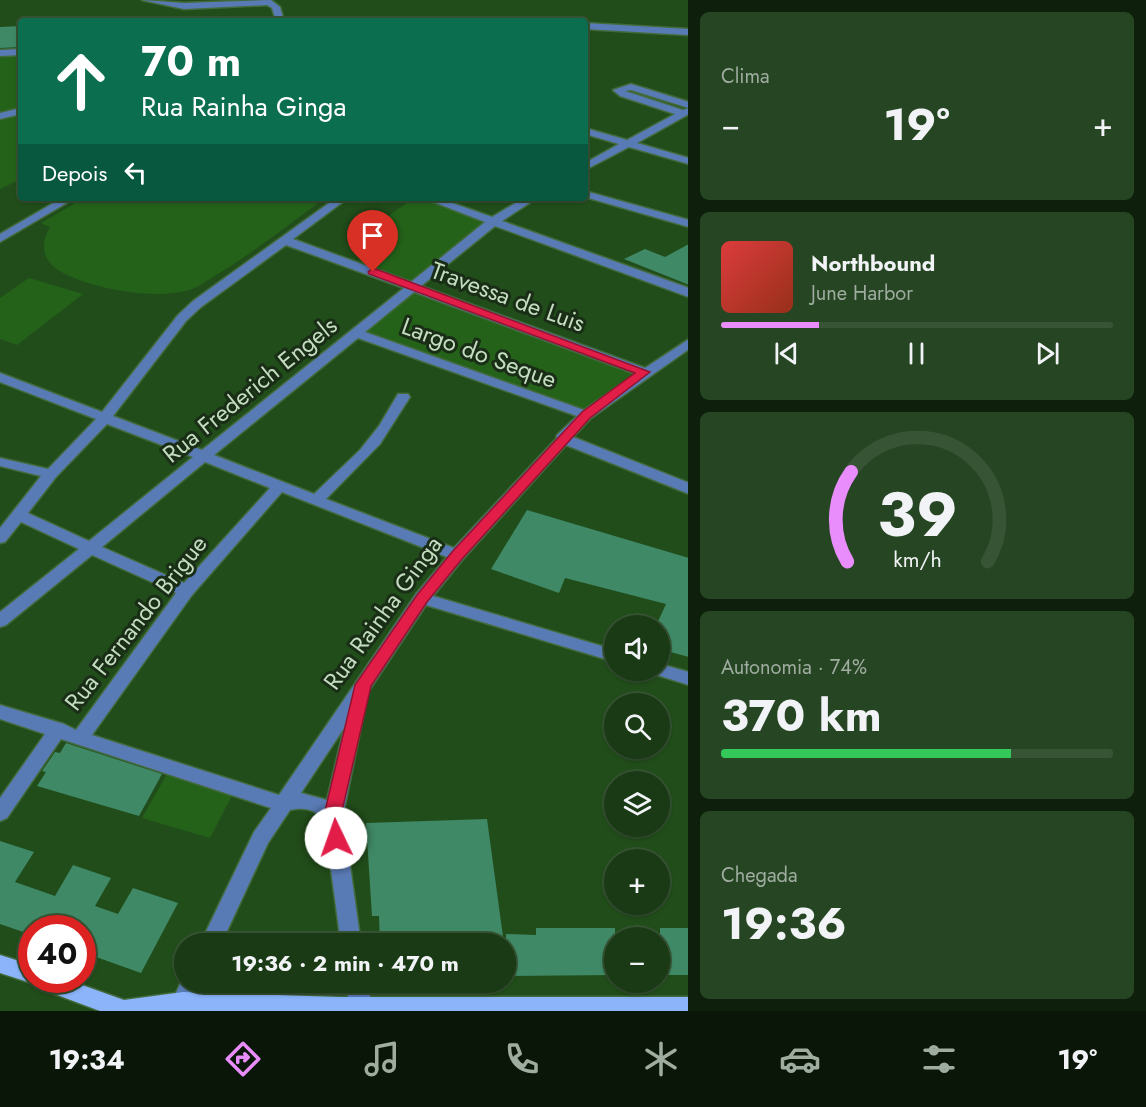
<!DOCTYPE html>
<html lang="pt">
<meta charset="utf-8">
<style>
body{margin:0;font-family:Jost,sans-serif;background:#264522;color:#f1f3f6;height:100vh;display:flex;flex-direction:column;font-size:22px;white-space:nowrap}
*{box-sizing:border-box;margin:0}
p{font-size:20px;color:#9fada0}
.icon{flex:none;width:33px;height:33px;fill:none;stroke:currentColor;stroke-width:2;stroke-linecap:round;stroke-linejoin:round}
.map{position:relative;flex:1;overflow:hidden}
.sheet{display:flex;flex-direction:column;gap:12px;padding:12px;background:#0e200b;width:458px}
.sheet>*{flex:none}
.banner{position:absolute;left:18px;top:18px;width:570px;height:183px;border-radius:6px;box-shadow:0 2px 4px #0004,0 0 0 2px #375434;background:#0b6e4f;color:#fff;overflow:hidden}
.tools{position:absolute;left:604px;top:615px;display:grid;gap:12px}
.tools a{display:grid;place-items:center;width:66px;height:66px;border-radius:50%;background:#193a14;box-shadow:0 2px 4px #0004,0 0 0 2px #375434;font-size:30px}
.speed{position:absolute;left:18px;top:915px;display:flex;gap:12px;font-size:30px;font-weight:700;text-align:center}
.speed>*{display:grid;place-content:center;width:78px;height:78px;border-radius:50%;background:#193a14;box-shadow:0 2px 4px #0004,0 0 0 2px #375434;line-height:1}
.speed .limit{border:9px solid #d22;background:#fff;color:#111}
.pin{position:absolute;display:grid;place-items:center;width:51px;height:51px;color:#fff;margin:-62px -26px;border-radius:50% 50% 50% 0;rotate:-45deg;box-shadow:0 0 6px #0007}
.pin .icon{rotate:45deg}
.me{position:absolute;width:66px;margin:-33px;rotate:357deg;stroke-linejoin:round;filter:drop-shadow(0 0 4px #0008)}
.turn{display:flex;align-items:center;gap:21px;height:126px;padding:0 24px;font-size:27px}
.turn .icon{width:78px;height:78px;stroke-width:2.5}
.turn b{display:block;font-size:42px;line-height:51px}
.then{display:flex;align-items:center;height:57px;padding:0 24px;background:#0003;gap:12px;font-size:22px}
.big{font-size:45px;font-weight:700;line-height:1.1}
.sheet .widget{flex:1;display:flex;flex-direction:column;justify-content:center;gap:9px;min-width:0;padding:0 21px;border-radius:9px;background:#264522}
.sheet .dial{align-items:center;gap:0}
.dial svg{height:156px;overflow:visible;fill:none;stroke:#375434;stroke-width:7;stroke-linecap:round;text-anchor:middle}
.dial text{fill:#f1f3f6;stroke:none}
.song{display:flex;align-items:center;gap:18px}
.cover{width:72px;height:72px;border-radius:9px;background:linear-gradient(135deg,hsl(0 70% 55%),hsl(10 70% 35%))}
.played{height:6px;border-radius:3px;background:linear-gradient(90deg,#ea8dfc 25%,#375434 25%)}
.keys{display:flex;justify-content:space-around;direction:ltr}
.heat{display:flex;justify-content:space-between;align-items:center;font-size:33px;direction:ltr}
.charge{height:9px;border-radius:4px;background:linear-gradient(90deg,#34c759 74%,#375434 0)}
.trip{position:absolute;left:174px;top:933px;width:342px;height:60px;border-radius:30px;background:#193a14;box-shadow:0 2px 4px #0004,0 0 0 2px #375434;font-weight:700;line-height:60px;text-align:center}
.tabs{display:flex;height:96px;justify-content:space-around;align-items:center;background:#0a1708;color:#9fada0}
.tabs .icon{width:42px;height:42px}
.tabs .current{color:#ea8dfc}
.tabs b{font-size:27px;color:#f1f3f6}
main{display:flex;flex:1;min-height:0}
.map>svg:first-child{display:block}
</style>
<main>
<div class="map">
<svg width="689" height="1011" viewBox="0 0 689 1011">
<rect width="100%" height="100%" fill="#214d1a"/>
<g fill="#24621a">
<path d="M 21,52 L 21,179 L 0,189 L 0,53 Z"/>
<path d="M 84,198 L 325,198 C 287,226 249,256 208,280 C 204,282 201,285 197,287 C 163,303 89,289 58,270 C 42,259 40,243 50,227 L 41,223 Z"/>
<path d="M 414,198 L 428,198 L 494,221 L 415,286 L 644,372 L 586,415 L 358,333 L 414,286 L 353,264 L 379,247 L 355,239 Z"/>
<path d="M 29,278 L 83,294 L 17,345 L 0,339 L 0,298 Z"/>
<path d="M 172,765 L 238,784 L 210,838 L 142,818 Z"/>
</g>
<g fill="#3f8966">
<path d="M 21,26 L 21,47 L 0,48 L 0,27 Z"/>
<path d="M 689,244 L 689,285 L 624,259 L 645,249 L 665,257 Z"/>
<path d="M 527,510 L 689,558 L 689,657 L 663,650 L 669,634 L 660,631 L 660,626 L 656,626 L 666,604 L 565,578 L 559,593 L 491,569 Z"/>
<path d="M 66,743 L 162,774 L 139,816 L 37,786 L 46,772 L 42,771 L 55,752 L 60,753 Z"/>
<path d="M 487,819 L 504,944 L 380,944 L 379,916 L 372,916 L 366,823 Z"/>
<path d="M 0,841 L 34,852 L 15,882 L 55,896 L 73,865 L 111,878 L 95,906 L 118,914 L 133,888 L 178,903 L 141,973 L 82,952 L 82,928 L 32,928 L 32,935 L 0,924 Z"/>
<path d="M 536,928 L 615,928 L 615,975 L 506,976 L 506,934 L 536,935 Z"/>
<rect x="660" y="928" width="29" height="47"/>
</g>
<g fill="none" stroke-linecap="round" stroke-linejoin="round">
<g stroke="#426a3b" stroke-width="3">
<g id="minor">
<path d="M 142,0 L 184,3 L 271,0 L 280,7 L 284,21 L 276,21 L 272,8 L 267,5 L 184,9 Z"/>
<path d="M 585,23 L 689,29 L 689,35 L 585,29 Z"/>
<path d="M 21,49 L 21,55 L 0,56 L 0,50 Z"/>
<path d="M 631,84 L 689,102 L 689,108 L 631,90 L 625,91 L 683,110 L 689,108 L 689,114 L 637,143 L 689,158 L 689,164 L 629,147 L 585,170 L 585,163 L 619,144 L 585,134 L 585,128 L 627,140 L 675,114 L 620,96 L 613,90 Z"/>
<path d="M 21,108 L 21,114 L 0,119 L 0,113 Z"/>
<path d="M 585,191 L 689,220 L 689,227 L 585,197 Z"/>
<path d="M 62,198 L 75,198 L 0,242 L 0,234 Z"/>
<path d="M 336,198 L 348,198 L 293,239 L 411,282 L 485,222 L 423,198 L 438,198 L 492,217 L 524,198 L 537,198 L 502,221 L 689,288 L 689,297 L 495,226 L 421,286 L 645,368 L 689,339 L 689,349 L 591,418 L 573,437 L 689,483 L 689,494 L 566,445 L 463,559 L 433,596 L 615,650 L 615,662 L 426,605 L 368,692 L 343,815 L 361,944 L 341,944 L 324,818 C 313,809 304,807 290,810 L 268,843 L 221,944 L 200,944 L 254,832 L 271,808 L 61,739 L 7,818 L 0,821 L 0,798 L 45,734 L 0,719 L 0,705 L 64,724 L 76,730 L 176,593 L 92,555 L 6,625 L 0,627 L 0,612 L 79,549 L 21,522 L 5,542 L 0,543 L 0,528 L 41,476 L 0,466 L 0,458 L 48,469 L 96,419 L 0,382 L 0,373 L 102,412 L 178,315 L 193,301 ZM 286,245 L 404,288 L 202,450 L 113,416 L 186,321 L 201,307 ZM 414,292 L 636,374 L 584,410 L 365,332 ZM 358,338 L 577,416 L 557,435 L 556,439 L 454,548 L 326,499 L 380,444 L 410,397 L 408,394 L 398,394 L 379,426 L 360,450 L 314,494 L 214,455 ZM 107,424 L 193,457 L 89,541 L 28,513 L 56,477 ZM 205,462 L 270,488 L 184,583 L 102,547 ZM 282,492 L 447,557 L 416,594 L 279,795 L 92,735 L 192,595 ZM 344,728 L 327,800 L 301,793 Z"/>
<path d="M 660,664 L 689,672 L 689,685 L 654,674 L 652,670 L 660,670 Z"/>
<path d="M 184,975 L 184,982 L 202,982 L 190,1011 L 168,1011 Z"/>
<path d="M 346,982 L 368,982 L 372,1011 L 350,1011 Z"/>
</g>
</g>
<g stroke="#426a3b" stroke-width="3">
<path id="major" d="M 0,955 L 32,965 L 32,980 L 68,980 L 124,1000 L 183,992 L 340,997 L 689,997 L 689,1011 L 100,1011 L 36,987 L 34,984 L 0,973 Z"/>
</g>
<use href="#minor" fill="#597bb5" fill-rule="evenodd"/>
<use href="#major" fill="#8bb4fa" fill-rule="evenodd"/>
</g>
<path fill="#e11d48" stroke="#92132f" stroke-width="1.5" d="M 373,268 L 650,372 L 590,418 L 462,559 L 427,602 L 371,686 L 341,815 L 345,838 L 342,843 L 336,845 L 330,843 L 324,815 L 355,685 L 417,595 L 452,552 L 582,412 L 635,373 L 369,274 L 368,272 Z"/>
<g text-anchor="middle" stroke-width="6" stroke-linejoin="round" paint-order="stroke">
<g font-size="24" fill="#c4dcbf" stroke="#1a2d17">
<text transform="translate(508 297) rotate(20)" y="8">Travessa de Luis</text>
<text transform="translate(479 353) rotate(20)" y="8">Largo do Seque</text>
<text transform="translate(250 390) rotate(-39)" y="8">Rua Frederich Engels</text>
<text transform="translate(383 613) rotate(-54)" y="8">Rua Rainha Ginga</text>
<text transform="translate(136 623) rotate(-52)" y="8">Rua Fernando Brigue</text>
</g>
</g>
</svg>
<div class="tools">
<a><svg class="icon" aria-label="sound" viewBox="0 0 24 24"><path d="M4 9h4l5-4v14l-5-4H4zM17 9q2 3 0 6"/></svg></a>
<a><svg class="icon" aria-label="search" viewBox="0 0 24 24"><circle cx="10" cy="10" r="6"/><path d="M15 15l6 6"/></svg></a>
<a><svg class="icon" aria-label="layers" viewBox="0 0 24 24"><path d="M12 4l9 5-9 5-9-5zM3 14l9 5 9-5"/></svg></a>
<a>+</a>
<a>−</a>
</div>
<div class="speed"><div class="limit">40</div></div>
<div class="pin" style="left:373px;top:272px;background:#d93025"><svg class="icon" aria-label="arrive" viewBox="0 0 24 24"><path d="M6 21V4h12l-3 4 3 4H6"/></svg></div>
<svg class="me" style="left:336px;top:838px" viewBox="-20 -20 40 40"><circle r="19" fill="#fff"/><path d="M0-13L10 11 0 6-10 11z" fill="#e11d48"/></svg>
<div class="trip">19:36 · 2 min · 470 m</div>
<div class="banner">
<div class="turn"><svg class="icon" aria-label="ahead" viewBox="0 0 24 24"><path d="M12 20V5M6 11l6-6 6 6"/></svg><div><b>70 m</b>Rua Rainha Ginga</div></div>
<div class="then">Depois<svg class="icon" aria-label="left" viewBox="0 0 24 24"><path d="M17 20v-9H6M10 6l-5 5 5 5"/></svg></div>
</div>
</div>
<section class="sheet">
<div class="widget"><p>Clima</p>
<div class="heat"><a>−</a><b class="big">19°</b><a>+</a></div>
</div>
<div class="widget">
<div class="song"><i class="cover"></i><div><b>Northbound</b><p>June Harbor</p></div></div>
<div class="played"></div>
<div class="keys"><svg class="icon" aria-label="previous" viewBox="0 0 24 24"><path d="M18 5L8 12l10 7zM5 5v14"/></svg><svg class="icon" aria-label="pause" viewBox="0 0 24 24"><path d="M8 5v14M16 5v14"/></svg><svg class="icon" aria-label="next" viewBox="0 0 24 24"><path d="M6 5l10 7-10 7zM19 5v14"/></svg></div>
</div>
<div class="widget dial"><svg viewBox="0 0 100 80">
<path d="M14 69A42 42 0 1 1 86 69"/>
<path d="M14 69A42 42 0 0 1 16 23" stroke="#ea8dfc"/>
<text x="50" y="56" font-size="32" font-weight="700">39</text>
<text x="50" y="72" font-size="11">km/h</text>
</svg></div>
<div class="widget"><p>Autonomia · 74%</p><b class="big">370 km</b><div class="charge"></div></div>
<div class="widget"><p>Chegada</p><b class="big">19:36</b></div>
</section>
</main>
<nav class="tabs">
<b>19:34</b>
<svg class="icon current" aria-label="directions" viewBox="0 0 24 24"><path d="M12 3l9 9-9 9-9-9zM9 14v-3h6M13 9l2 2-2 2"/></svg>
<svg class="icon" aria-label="music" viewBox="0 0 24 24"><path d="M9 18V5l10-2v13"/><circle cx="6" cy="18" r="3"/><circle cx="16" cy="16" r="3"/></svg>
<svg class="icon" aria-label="phone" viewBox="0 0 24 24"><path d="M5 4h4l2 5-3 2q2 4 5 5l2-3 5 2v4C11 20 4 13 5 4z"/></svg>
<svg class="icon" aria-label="climate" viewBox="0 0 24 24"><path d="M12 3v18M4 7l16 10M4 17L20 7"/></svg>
<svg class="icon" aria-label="car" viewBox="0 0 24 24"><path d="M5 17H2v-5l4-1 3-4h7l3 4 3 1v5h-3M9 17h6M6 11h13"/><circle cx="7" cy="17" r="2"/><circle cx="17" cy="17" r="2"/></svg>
<svg class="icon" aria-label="filters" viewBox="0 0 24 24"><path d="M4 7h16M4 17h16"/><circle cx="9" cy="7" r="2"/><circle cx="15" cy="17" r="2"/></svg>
<b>19°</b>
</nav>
